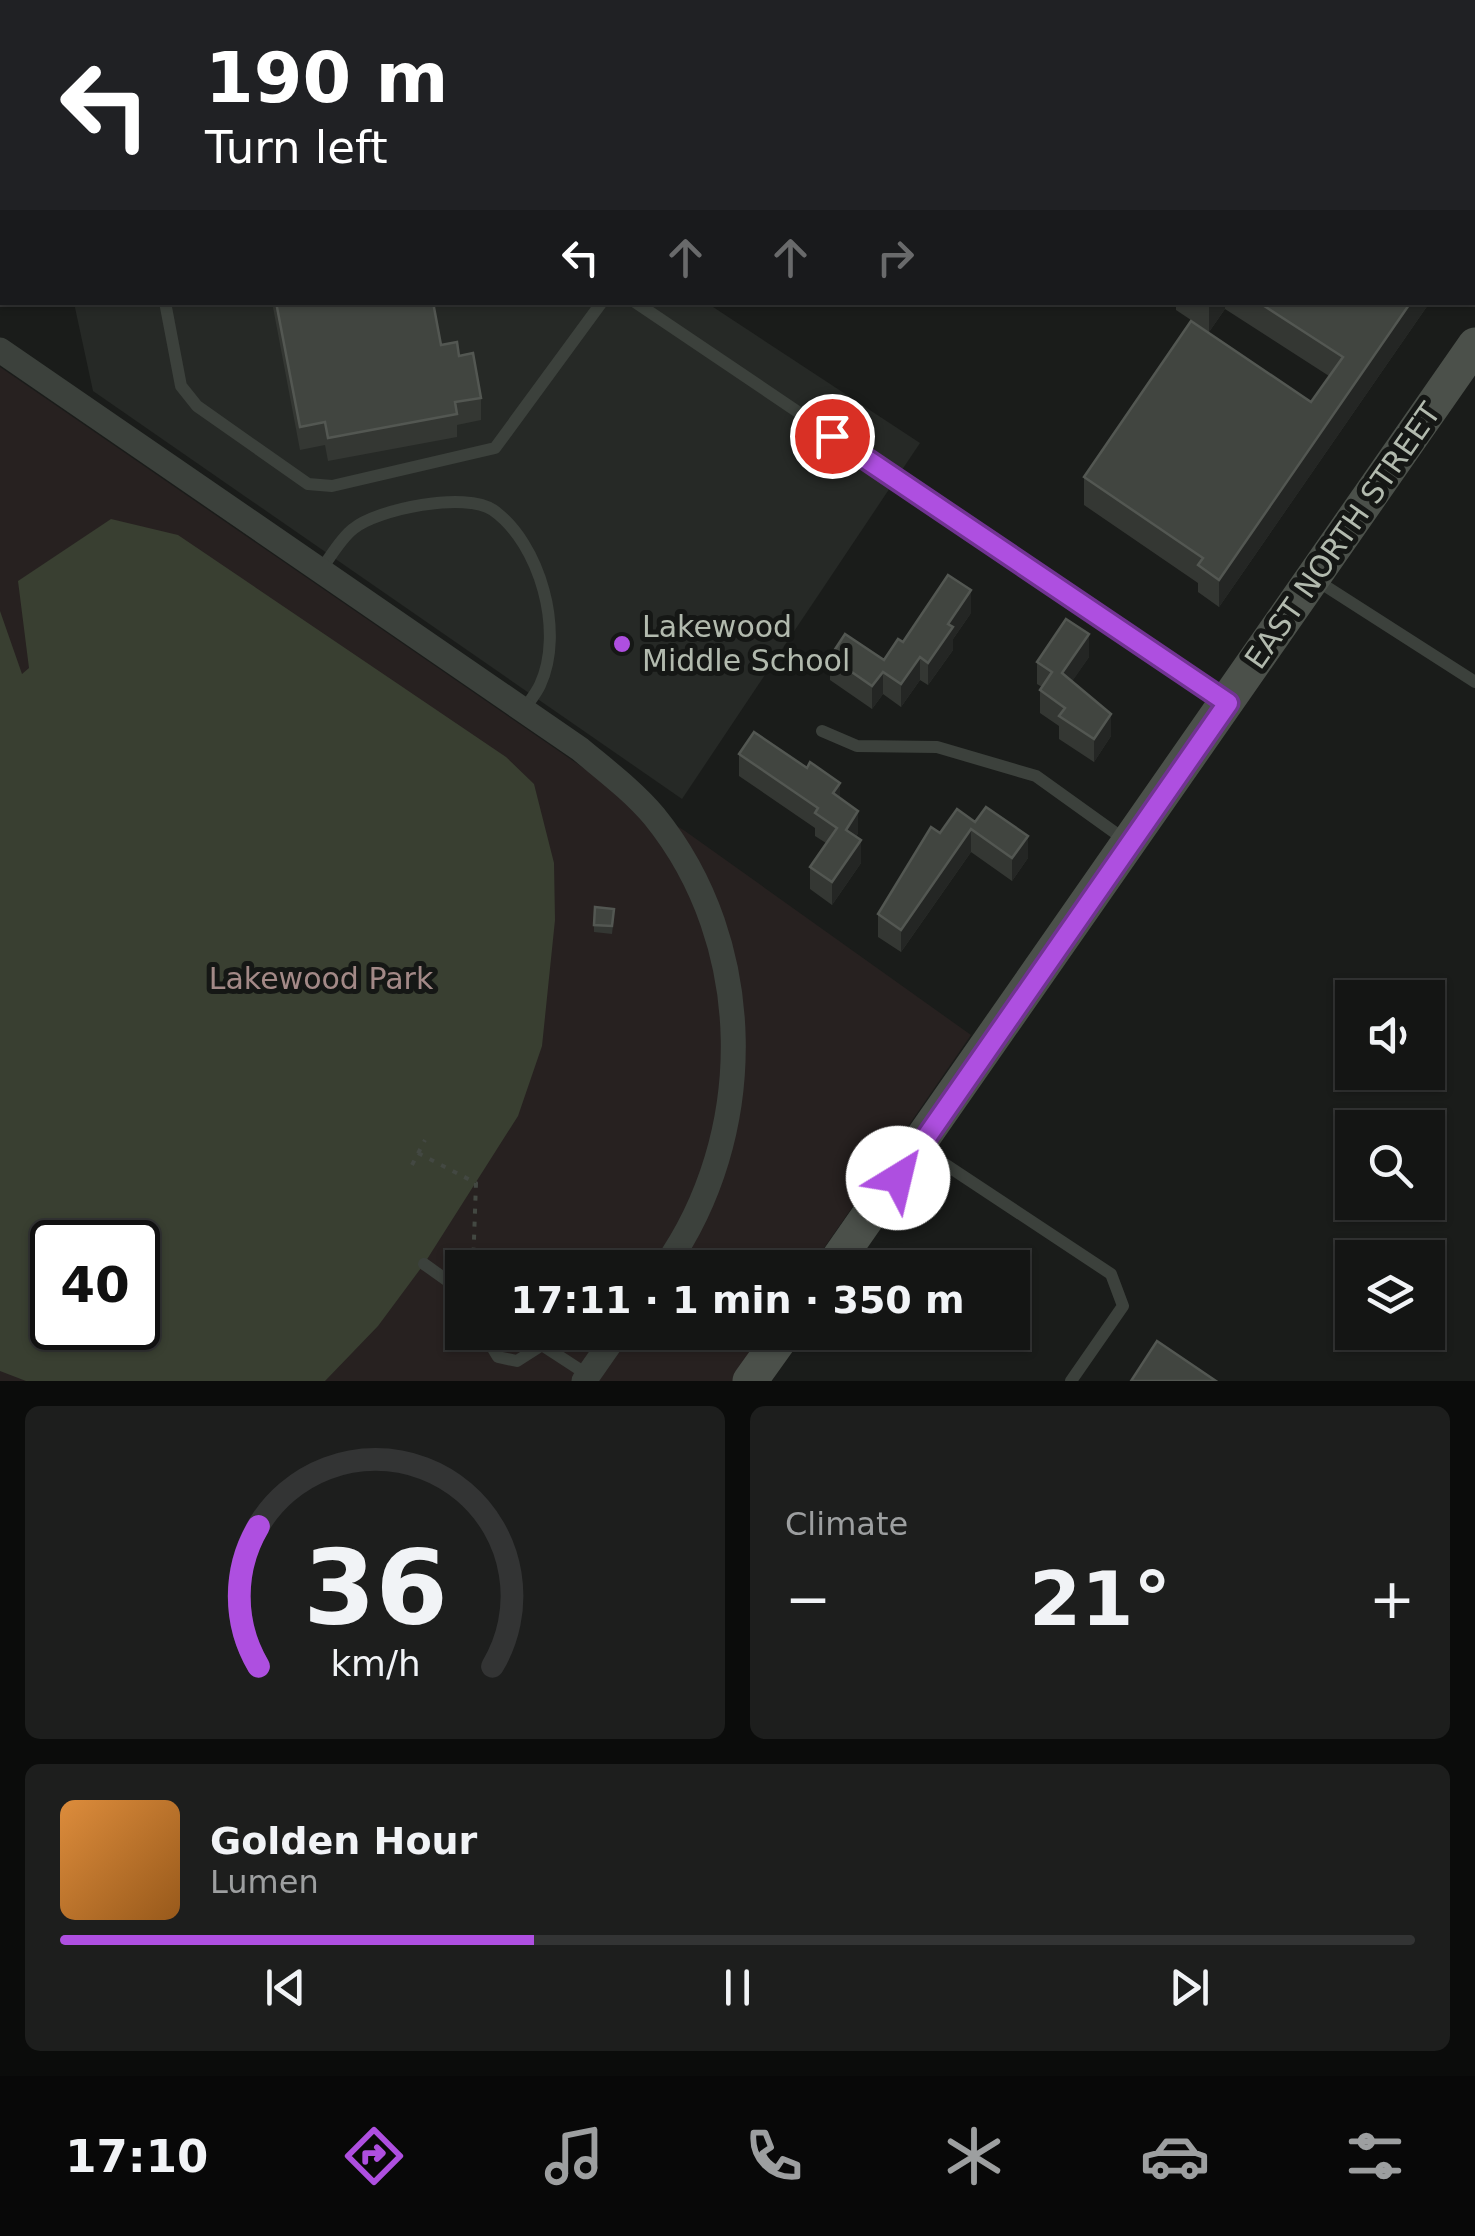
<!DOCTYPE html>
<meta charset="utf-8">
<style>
body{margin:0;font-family:"DejaVu Sans",sans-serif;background:#1d1e1d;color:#f1f3f6;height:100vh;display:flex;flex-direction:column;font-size:38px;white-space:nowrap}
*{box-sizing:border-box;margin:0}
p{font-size:32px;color:#9d9fa0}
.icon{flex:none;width:55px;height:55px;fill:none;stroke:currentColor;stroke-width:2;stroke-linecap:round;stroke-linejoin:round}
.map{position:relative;height:1381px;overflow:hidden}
.panel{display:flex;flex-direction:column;gap:25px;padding:25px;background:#0b0c0b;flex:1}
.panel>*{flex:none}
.guide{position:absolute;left:0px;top:0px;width:1475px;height:305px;box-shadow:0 2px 8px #0004,0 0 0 2px #333434;background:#202124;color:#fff;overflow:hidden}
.tools{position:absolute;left:1335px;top:980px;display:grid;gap:20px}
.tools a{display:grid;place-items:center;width:110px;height:110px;border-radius:0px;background:#141514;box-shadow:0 2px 8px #0004,0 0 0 2px #333434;font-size:50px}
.speed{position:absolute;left:30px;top:1220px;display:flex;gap:20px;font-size:50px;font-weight:700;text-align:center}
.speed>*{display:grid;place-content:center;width:130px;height:130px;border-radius:50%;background:#141514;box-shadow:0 2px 8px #0004,0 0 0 2px #333434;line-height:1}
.speed .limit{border:5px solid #111;border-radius:15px;background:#fff;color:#111}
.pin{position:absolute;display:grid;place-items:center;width:85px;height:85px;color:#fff;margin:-42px;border:5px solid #fff;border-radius:50%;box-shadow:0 2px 10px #0007}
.me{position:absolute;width:110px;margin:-55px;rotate:36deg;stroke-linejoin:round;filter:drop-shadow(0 0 8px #0008)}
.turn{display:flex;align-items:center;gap:35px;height:210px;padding:0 40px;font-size:45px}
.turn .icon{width:130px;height:130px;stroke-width:2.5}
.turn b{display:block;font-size:70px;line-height:85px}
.lanes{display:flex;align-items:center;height:95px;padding:0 40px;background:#0003;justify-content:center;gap:50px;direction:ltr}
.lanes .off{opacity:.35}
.big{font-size:75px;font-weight:700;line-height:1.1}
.panel .tile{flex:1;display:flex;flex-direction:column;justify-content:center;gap:15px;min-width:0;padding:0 35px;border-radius:15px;background:#1d1e1d}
.panel .dial{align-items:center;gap:0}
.dial svg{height:260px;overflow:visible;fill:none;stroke:#333434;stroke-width:7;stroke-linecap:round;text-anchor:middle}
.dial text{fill:#f1f3f6;stroke:none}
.song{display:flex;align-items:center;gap:30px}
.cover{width:120px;height:120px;border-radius:15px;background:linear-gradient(135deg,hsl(30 70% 55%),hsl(30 70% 35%))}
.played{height:10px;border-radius:5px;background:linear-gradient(90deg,#ae4fe0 35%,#333434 35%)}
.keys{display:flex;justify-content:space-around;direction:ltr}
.heat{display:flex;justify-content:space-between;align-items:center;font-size:55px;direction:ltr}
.panel .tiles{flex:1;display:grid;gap:25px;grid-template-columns:1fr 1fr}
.tile:last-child{grid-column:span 2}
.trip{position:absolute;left:445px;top:1250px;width:585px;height:100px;border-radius:0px;background:#141514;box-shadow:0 2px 8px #0004,0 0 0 2px #333434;font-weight:700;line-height:100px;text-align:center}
.tab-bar{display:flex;height:160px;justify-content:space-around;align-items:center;background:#080808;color:#9d9fa0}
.tab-bar .icon{width:70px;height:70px}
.tab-bar .current{color:#ae4fe0}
.tab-bar b{font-size:45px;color:#f1f3f6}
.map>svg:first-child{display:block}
</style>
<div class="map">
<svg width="1475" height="1381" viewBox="0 0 1475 1381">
<rect width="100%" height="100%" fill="#1a1c1a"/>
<g fill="#262926">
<path d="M 0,0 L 614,0 L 615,2 L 2,2 L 2,223 Z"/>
<path d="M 74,303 L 707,303 L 920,443 L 682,799 L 93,391 Z"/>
</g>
<path fill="#272120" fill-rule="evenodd" d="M 0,367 L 598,778 L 685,831 L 971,1035 L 811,1267 L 462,1268 L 462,1332 L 766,1333 L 733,1381 L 0,1381 ZM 52,1242 L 138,1242 L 138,1328 L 52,1328 Z"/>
<path fill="#393f31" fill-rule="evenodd" d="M 111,519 L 178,535 L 506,757 L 534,784 L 554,863 L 555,920 L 542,1046 L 518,1116 L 424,1264 L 378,1326 L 325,1381 L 26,1381 L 0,1371 L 0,611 L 22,674 L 29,668 L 18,581 ZM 52,1242 L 138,1242 L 138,1328 L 52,1328 Z"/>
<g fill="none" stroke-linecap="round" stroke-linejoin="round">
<g stroke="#434842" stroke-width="4" stroke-dasharray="5 8" stroke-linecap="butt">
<path d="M 418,1153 L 476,1183 L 473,1268"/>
<path d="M 412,1165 L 425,1140"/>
</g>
<g stroke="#3c413c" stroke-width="12">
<path d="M 111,0 L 111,2"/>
<path d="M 570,0 L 571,2"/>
<path d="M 165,302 L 181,386 L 197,406 L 308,484 L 332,486 L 495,448 L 602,302"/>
<path d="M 635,302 L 1226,701"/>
<path d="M 320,571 C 330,558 340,539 353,529 C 377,509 466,491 493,510 C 540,543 565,632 540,685 C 536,694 528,703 523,711"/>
<path d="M 1316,580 L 1475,682"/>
<path d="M 822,731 L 857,746 L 937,747 L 1036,776 L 1128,842"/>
<path d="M 919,1147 L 1111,1274 L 1123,1306 L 1071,1381"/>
<path d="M 424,1264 L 462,1291"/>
<path d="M 483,1332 L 498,1357 L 517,1361 L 542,1345 L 545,1332"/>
<path d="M 542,1345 L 588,1375"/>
</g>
<g stroke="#3c413c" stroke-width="25">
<path d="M 0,350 L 580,749 C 605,770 633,791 654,816 C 758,944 758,1136 664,1268"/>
<path d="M 584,1381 L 618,1332"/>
</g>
<g stroke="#4b504a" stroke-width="35">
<path d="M 1472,0 L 1475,2"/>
<path d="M 832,1268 L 1475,345"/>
<path d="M 750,1381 L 785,1332"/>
</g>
</g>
<g fill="#343733">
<path d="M 950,0 L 984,0 L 983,2 L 954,2 Z"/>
<path d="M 272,302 L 433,302 L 441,345 L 459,356 L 481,398 L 481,420 L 457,425 L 457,437 L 328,461 L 325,445 L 300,450 Z"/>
<path d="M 1176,302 L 1430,302 L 1219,607 L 1198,592 L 1198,583 L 1084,505 L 1084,477 L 1311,402 L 1329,376 L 1225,309 L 1209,332 L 1176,310 Z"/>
<path d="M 971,613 L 953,639 L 953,650 L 928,685 L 920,680 L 901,707 L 883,694 L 872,709 L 830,680 L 830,657 L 884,660 Z"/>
<path d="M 1089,657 L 1072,681 L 1111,736 L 1094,762 L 1059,739 L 1059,726 L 1040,713 L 1040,690 L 1042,687 L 1037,684 L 1037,662 Z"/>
<path d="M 739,754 L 840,798 L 858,833 L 856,837 L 861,863 L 832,905 L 810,889 L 810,867 L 826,843 L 815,836 L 815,828 L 739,776 Z"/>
<path d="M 975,822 L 1028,858 L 1012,881 L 971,852 L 901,952 L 878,937 L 878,914 L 940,833 Z"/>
<path d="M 614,916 L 612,934 L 594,932 L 594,925 Z"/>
</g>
<g fill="#242624">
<path d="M 1475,211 L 1475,238 L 1472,242 L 1472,214 Z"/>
<path d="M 1211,302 L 1225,302 L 1225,309 L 1209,332 L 1209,305 Z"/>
<path d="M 1411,302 L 1430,302 L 1219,607 L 1219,580 Z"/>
<path d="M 971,590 L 971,613 L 953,639 L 953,650 L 928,685 L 928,663 L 948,624 Z"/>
<path d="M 1089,634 L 1089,657 L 1062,696 L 1062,673 Z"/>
<path d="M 920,657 L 920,680 L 901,707 L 901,684 Z"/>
<path d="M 883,672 L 883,694 L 872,709 L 872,686 Z"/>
<path d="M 1111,714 L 1111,736 L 1094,762 L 1094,739 Z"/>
<path d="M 840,783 L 840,805 L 833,793 Z"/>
<path d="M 858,811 L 858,833 L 846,852 L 846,830 Z"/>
<path d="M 971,829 L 971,852 L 901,952 L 901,930 Z"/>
<path d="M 1028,836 L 1028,858 L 1012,881 L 1012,858 Z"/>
<path d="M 861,840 L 861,863 L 832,905 L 832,882 Z"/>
</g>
<g fill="#414540" stroke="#535752" stroke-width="2.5">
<rect x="162" y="0" width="276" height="2"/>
<path d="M 1258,0 L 1322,0 L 1326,2 L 1259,2 L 1257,1 Z"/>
<path d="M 1472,192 L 1475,194 L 1475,211 L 1472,214 Z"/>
<path d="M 276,302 L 433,302 L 441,345 L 457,342 L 459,356 L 473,353 L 481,398 L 455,402 L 457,414 L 328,438 L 325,422 L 300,427 Z"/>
<path d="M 1258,302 L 1411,302 L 1219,580 L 1198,565 L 1203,558 L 1084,477 L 1191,321 L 1311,402 L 1343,357 Z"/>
<path d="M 948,575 L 971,590 L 948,624 L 953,627 L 928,663 L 920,657 L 901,684 L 883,672 L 872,686 L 830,657 L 845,634 L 884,660 L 898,639 L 903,642 Z"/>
<path d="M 1066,619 L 1089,634 L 1062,673 L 1111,714 L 1094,739 L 1059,716 L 1065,708 L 1040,690 L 1052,672 L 1037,662 Z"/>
<path d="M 754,732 L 807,768 L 810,762 L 840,783 L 833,793 L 858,811 L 846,830 L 861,840 L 832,882 L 810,867 L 837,828 L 815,813 L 818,808 L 739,754 Z"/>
<path d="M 986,807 L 1028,836 L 1012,858 L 971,829 L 901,930 L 878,914 L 931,827 L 940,833 L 957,809 L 975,822 Z"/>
<path d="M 595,907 L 614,909 L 612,926 L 594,925 Z"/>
<path d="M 1157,1341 L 1216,1381 L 1131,1381 Z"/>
</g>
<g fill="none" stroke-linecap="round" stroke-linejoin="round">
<g stroke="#713392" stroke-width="25">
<path id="route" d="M 832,436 L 1228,703 L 898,1178"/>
</g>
<use href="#route" stroke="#ae4fe0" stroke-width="18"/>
</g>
<circle fill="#ae4fe0" stroke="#151715" stroke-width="4" cx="622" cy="644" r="10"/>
<g text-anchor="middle" stroke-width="10" stroke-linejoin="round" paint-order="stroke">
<g font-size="30" fill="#b2baae" stroke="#151715">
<text transform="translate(1343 536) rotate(-55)" y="10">EAST NORTH STREET</text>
</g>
<g font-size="30" fill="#b2baae" stroke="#151715" text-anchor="start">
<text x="642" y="637">Lakewood<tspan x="642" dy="34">Middle School</tspan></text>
</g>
<g font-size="30" fill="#a38987" stroke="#151715">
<text x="321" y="989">Lakewood Park</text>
</g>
</g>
</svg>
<div class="tools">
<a><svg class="icon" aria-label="sound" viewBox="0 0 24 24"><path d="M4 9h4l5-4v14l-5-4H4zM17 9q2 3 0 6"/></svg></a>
<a><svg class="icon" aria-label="search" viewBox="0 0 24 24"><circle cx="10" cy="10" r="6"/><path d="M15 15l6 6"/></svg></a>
<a><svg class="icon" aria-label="layers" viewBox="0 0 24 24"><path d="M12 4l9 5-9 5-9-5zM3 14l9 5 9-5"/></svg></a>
</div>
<div class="speed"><div class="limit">40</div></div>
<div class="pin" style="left:832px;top:436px;background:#d93025"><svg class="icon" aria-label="arrive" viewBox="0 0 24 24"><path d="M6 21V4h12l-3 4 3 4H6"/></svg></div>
<svg class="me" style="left:898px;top:1178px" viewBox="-20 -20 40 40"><circle r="19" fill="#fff"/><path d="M0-13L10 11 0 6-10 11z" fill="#ae4fe0"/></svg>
<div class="trip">17:11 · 1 min · 350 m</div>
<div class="guide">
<div class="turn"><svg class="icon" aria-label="left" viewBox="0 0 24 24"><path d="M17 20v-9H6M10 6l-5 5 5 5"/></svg><div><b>190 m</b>Turn left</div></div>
<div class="lanes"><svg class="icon" aria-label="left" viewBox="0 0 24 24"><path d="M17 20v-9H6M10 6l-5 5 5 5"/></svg><svg class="icon off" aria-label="ahead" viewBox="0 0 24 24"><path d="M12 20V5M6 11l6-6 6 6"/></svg><svg class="icon off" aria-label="ahead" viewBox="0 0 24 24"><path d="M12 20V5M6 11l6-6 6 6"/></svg><svg class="icon off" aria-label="right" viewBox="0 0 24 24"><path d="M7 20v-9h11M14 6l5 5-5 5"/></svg></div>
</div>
</div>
<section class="panel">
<div class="tiles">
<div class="tile dial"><svg viewBox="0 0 100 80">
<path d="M14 69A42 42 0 1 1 86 69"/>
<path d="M14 69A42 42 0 0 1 14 26" stroke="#ae4fe0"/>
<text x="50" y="56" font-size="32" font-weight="700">36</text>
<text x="50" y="72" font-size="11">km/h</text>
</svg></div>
<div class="tile"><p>Climate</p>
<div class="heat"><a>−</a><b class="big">21°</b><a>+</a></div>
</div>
<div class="tile">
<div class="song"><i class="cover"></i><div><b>Golden Hour</b><p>Lumen</p></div></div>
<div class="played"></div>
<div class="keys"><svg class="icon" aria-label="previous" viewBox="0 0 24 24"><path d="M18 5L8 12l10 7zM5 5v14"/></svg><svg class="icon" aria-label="pause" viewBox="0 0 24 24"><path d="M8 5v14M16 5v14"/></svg><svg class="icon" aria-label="next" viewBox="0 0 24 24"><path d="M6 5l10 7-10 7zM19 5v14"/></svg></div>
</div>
</div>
</section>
<nav class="tab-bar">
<b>17:10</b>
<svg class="icon current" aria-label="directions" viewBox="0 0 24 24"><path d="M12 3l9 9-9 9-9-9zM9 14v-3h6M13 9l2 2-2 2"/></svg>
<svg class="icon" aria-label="music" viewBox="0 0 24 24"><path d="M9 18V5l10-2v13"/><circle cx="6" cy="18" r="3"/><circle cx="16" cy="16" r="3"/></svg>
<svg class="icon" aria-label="phone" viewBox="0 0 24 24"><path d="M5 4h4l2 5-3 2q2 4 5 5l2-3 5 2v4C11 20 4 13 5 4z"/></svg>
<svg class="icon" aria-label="climate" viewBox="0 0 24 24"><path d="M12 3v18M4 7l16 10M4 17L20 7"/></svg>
<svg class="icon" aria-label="car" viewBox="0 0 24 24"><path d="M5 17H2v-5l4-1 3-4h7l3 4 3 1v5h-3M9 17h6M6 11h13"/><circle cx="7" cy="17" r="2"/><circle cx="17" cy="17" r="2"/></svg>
<svg class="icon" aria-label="filters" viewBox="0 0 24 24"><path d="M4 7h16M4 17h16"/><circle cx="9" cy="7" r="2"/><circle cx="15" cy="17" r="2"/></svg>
</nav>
